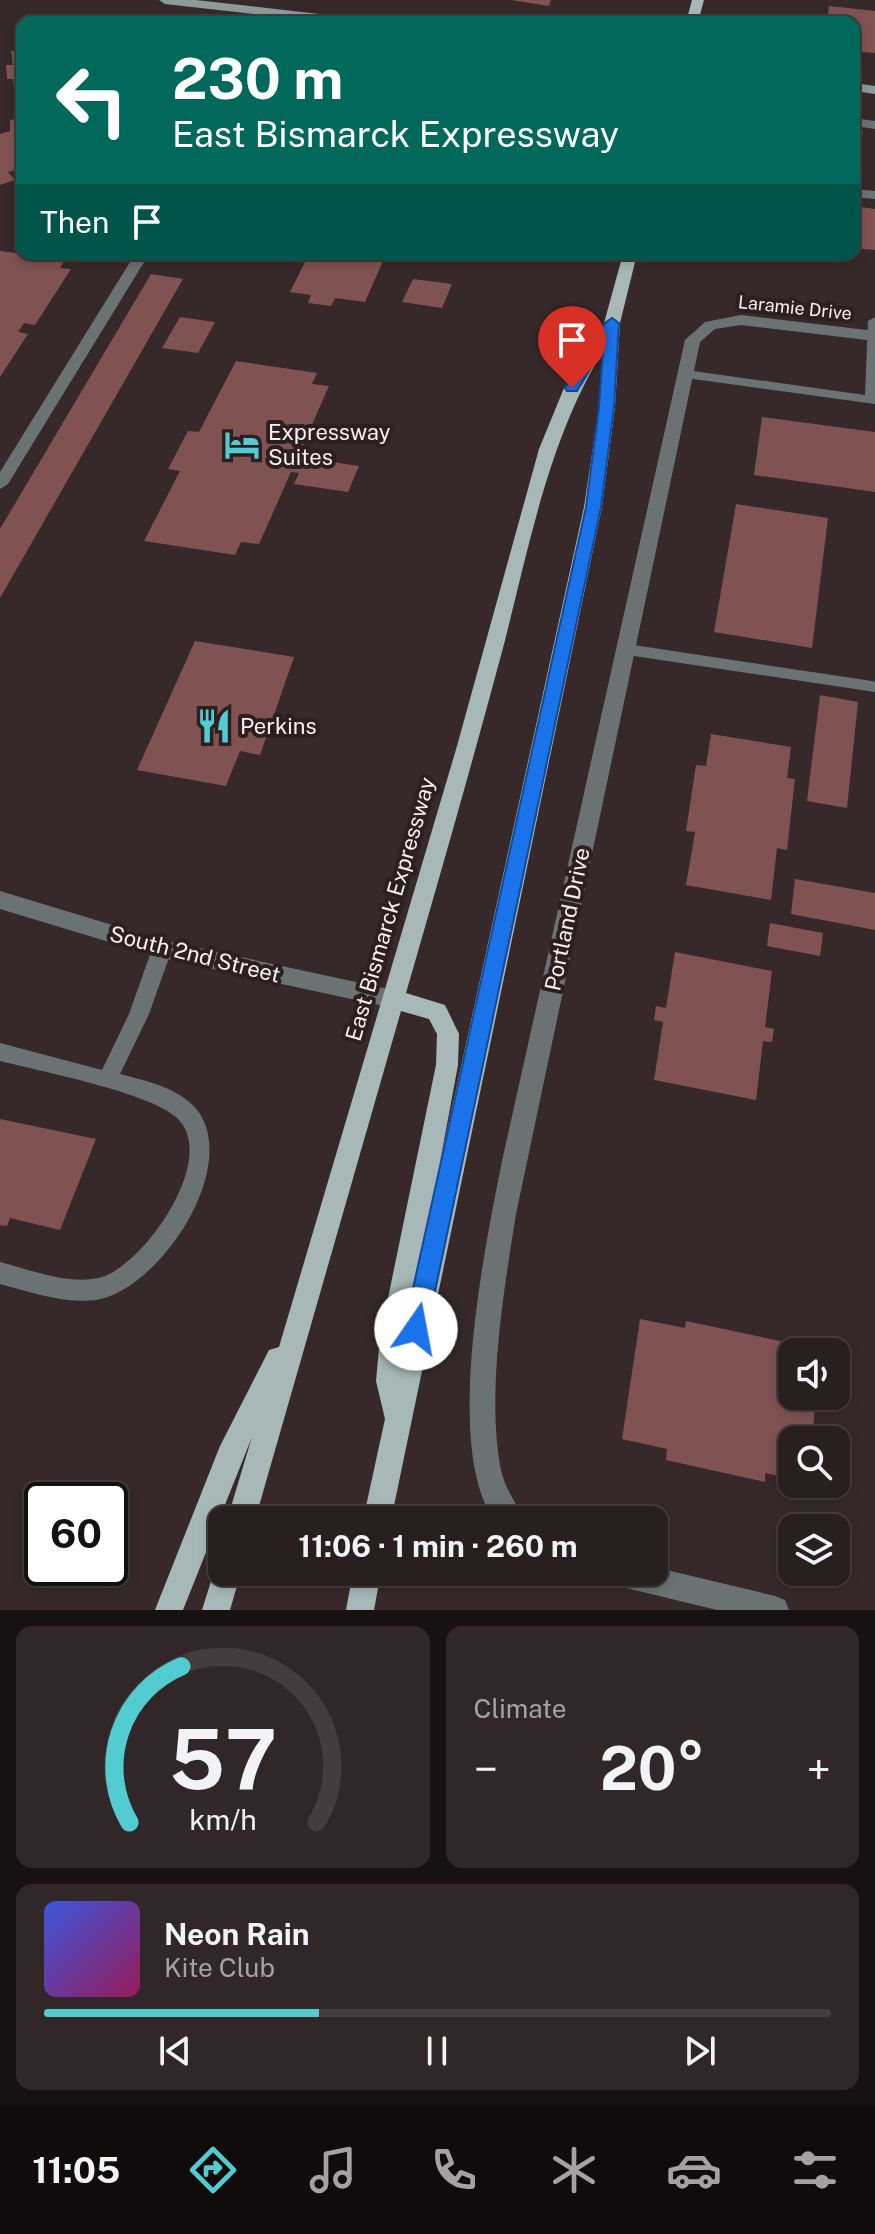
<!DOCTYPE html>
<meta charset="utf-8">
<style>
body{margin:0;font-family:"Public Sans",sans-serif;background:#312728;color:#f1f3f6;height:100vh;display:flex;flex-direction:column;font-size:30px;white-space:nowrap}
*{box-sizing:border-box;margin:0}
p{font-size:26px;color:#a5a2a4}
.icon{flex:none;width:44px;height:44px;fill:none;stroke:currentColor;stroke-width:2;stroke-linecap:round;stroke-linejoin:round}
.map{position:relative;height:1610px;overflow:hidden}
.drawer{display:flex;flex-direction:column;gap:16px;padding:16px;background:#171111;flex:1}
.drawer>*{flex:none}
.guide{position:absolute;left:16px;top:16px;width:844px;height:244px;border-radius:16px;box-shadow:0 4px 12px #0003,0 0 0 2px #453d3d;background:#00695c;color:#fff;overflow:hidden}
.fabs{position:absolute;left:778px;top:1338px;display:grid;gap:16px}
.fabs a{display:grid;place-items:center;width:72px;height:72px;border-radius:16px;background:#291f1f;box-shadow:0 4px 12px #0003,0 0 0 2px #453d3d;font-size:40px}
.speed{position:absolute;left:24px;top:1482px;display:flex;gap:16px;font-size:40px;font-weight:700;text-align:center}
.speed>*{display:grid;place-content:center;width:104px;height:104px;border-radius:50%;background:#291f1f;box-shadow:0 4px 12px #0003,0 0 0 2px #453d3d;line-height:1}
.speed .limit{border:4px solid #111;border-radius:12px;background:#fff;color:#111}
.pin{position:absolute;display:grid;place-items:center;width:68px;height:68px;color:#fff;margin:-82px -34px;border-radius:50% 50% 50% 0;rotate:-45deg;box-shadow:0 0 8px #0007}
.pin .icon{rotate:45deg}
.me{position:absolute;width:88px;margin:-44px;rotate:12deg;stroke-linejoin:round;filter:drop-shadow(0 0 6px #0008)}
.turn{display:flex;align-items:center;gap:28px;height:168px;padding:0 24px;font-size:36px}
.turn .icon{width:104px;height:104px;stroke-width:2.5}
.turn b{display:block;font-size:56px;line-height:68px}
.then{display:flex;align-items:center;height:76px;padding:0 24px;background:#0003;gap:16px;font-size:30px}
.big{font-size:60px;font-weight:700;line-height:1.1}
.drawer .card{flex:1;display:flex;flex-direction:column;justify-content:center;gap:12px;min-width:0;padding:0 28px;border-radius:16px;background:#312728}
.drawer .dial{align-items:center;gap:0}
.dial svg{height:208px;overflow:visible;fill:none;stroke:#453d3d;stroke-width:7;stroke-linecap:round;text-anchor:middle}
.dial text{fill:#f1f3f6;stroke:none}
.song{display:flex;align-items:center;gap:24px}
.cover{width:96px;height:96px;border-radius:12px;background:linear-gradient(135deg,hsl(230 70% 55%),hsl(330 70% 35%))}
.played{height:8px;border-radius:4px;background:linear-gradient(90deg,#52ccd0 35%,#453d3d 35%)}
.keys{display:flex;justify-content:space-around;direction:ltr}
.heat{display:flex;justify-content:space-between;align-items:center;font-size:44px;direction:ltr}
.drawer .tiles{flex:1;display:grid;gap:16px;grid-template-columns:1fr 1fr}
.card:last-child{grid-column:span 2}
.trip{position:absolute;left:208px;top:1506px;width:460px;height:80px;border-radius:16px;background:#291f1f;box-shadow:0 4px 12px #0003,0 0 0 2px #453d3d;font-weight:700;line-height:80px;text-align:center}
.tab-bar{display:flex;height:128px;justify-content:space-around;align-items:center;background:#100c0c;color:#a5a2a4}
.tab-bar .icon{width:56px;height:56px}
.tab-bar .selected{color:#52ccd0}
.tab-bar b{font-size:36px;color:#f1f3f6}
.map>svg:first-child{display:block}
</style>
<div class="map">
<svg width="875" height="1610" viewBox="0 0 875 1610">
<rect width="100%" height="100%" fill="#372929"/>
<g fill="#815252">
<path d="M 511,0 L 551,0 L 549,6 Z"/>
<path d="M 829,6 L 875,11 L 875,53 L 854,51 L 854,22 L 827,22 Z"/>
<path d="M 22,50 L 22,168 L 8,172 L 15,180 L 0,185 L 0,134 L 10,131 L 10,120 L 17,119 L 13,79 L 7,79 L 6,65 L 13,65 L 11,51 Z"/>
<path d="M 854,130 L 863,131 L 857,177 L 854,177 Z"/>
<path d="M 854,206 L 875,209 L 875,250 L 854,248 Z"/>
<path d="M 0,251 L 65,259 L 60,268 L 71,269 L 35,325 L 24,323 L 18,332 L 28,334 L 0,377 Z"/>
<path d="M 309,254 L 386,254 L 365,302 L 335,298 L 331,306 L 308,303 L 311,295 L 290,292 Z"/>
<path d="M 151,274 L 183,279 L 0,598 L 0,529 Z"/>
<path d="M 413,279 L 452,284 L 442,308 L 402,302 Z"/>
<path d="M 180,317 L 215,322 L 198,353 L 162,348 Z"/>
<path d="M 236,361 L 317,373 L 312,384 L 329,386 L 295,463 L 304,464 L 306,458 L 359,466 L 348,492 L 294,484 L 299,473 L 291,472 L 259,544 L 241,542 L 235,555 L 144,541 L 180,471 L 168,469 L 188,431 L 199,432 Z"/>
<path d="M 762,417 L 875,432 L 875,492 L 754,475 Z"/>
<path d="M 736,504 L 828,518 L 812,648 L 714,632 Z"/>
<path d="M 195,641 L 294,657 L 260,755 L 240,751 L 226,786 L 137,770 Z"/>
<path d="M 820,695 L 858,702 L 847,808 L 807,801 Z"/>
<path d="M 711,734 L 791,747 L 787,778 L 795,779 L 787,850 L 777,848 L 771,900 L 686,885 L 695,832 L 686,831 L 696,765 L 706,766 Z"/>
<path d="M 795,879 L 875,893 L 875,930 L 791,914 Z"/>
<path d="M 770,923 L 823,933 L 820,956 L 767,946 Z"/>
<path d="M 675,952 L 772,971 L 765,1027 L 774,1029 L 772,1042 L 763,1041 L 756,1100 L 654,1080 L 663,1022 L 654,1020 L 656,1006 L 666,1008 Z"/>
<path d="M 0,1119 L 96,1139 L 60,1230 L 10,1218 L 7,1226 L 0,1225 Z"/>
<path d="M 640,1319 L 685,1328 L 686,1321 L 780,1341 L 780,1349 L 792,1352 L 792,1396 L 816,1396 L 812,1440 L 792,1440 L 792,1479 L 765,1473 L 765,1482 L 666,1460 L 667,1449 L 622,1439 Z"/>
</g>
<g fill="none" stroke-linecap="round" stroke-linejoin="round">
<g fill="#6b7273" fill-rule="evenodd">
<path d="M 854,118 L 875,121 L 875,129 L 854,126 Z"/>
<path d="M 854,189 L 875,191 L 875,199 L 854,197 Z"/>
<path d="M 135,254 L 149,254 L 8,484 L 0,489 L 0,472 Z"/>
<path d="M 875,317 L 875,404 L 686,378 L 679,374 L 686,370 L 865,395 L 868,321 Z"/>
<path d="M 627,644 L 872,681 L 875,682 L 875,692 L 621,654 L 619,650 L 621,646 Z"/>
<path d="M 162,941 L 169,943 L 172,949 L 149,1014 L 120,1074 C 147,1081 184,1089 200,1114 C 237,1173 158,1290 96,1300 C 64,1304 30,1292 0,1284 L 0,1262 C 31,1270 70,1286 102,1277 C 145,1264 218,1159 178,1119 C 153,1093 39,1071 0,1061 L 0,1043 L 102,1070 L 129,1014 L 152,949 L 155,943 Z"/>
</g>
<g fill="#6b7273" fill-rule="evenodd">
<path d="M 741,315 L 875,331 L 875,341 L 741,325 L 715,329 L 700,342 L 516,1214 C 504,1290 486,1394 501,1470 C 505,1489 516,1502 524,1520 L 494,1520 C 443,1445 485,1248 502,1161 L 685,340 L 705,322 Z"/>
<path d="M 0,891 L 162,940 L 393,990 L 401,992 L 404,999 L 401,1006 L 393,1008 L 162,958 L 0,909 Z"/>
<path d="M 654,1567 L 775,1596 L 785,1600 L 789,1610 L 717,1610 L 618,1586 L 608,1582 L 604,1572 L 654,1572 Z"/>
</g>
<g fill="#8d9a9a" fill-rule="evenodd">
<path d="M 159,0 L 196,0 L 354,18 L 360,22 L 323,22 L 165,4 Z"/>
<path d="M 854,83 L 875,86 L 875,94 L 854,91 Z"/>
</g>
<g fill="#a8b8b8" fill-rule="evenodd">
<path d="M 692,0 L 704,0 L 698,22 L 686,22 Z"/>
<path d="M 623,254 L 637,254 L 620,323 L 615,407 L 602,507 L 391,1520 L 363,1520 L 385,1419 L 376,1381 L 380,1337 L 436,1065 L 437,1034 L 429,1019 L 401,1011 L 255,1520 L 227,1520 L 252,1437 L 183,1610 L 155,1610 L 220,1446 L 269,1350 L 279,1347 L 457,746 L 539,449 L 564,388 L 604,323 ZM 603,351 L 599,407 L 584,507 L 440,1162 L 458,1065 L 459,1034 L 445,1005 L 406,993 C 439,879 472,764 503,648 C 529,547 548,441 603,351 Z"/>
<path d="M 222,1560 L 222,1572 L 241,1572 L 230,1610 L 202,1610 L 217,1562 Z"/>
<path d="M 353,1572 L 381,1572 L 374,1610 L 346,1610 Z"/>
</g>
</g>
<path fill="#1a73e8" stroke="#114b97" stroke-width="2" d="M 612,318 L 619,323 L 614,407 L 601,507 L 427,1329 L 424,1337 L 416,1340 L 408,1337 L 404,1329 L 586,507 L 599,407 L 603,348 L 577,391 L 567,391 L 565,388 L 605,323 Z"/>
<defs>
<g id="hotel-bare" transform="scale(2.76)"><path d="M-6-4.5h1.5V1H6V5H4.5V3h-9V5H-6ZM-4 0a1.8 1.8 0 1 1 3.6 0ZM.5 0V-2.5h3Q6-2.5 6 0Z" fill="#52ccd0" stroke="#2d1f1f" stroke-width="2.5" paint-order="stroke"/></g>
<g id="restaurant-bare" transform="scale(2.76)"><path d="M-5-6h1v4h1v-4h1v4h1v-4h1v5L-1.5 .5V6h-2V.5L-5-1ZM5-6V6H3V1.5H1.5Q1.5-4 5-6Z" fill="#52ccd0" stroke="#2d1f1f" stroke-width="2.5" paint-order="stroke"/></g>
</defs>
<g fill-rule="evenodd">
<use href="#hotel-bare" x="242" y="445"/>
<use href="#restaurant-bare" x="214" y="726"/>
</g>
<g text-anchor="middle" stroke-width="8" stroke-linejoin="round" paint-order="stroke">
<g font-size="18" fill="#f8efef" stroke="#2d1f1f">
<text transform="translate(795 308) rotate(6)" y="6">Laramie Drive</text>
</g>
<g font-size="22" fill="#f8efef" stroke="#2d1f1f" text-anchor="start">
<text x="268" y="440">Expressway<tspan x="268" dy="25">Suites</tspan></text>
<text x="240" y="734">Perkins</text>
</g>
<g font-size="22" fill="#f8efef" stroke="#2d1f1f">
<text transform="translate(390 909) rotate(-74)" y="8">East Bismarck Expressway</text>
<text transform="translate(567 919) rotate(-78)" y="8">Portland Drive</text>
<text transform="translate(195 954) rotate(14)" y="8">South 2nd Street</text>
</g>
</g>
</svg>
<div class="fabs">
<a><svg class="icon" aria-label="sound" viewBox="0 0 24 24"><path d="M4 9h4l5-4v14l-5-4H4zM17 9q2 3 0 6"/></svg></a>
<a><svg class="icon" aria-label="search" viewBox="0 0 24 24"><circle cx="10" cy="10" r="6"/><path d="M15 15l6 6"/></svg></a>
<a><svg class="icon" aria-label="layers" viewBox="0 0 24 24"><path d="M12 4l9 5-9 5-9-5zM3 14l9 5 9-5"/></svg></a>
</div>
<div class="speed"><div class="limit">60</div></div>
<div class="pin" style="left:572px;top:388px;background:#d93025"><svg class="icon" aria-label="arrive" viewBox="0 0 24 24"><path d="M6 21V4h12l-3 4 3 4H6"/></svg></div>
<svg class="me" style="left:416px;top:1329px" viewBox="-20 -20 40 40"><circle r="19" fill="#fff"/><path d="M0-13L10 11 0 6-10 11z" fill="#1a73e8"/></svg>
<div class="trip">11:06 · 1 min · 260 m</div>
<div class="guide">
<div class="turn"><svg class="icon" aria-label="left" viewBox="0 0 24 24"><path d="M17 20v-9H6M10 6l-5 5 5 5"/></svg><div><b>230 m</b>East Bismarck Expressway</div></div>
<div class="then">Then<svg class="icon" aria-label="arrive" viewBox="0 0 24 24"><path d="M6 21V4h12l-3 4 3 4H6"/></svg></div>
</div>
</div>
<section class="drawer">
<div class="tiles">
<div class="card dial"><svg viewBox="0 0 100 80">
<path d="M14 69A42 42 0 1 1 86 69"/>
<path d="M14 69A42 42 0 0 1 34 9" stroke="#52ccd0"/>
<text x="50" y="56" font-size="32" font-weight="700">57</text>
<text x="50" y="72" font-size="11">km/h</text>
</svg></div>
<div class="card"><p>Climate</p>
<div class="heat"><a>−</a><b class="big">20°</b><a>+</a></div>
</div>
<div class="card">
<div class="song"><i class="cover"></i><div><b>Neon Rain</b><p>Kite Club</p></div></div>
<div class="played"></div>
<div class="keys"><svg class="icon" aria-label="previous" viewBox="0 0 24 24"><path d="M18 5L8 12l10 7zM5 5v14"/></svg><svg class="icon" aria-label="pause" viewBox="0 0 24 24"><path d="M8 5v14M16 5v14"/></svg><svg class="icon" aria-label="next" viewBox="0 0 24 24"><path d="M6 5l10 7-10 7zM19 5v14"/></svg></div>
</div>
</div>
</section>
<nav class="tab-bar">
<b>11:05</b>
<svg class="icon selected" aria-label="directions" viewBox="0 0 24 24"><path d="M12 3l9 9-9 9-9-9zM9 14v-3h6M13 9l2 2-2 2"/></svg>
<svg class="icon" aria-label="music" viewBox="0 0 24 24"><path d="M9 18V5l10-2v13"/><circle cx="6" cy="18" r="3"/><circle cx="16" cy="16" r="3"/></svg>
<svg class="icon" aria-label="phone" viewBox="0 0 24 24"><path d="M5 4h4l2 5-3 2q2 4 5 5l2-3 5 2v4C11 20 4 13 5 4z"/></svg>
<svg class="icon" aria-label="climate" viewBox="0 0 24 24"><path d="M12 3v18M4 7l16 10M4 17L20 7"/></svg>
<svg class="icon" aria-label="car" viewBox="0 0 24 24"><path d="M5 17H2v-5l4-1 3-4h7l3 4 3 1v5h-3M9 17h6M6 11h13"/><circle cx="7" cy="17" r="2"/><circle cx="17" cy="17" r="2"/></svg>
<svg class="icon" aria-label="filters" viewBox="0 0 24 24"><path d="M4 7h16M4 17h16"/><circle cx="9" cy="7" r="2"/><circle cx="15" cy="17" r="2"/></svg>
</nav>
